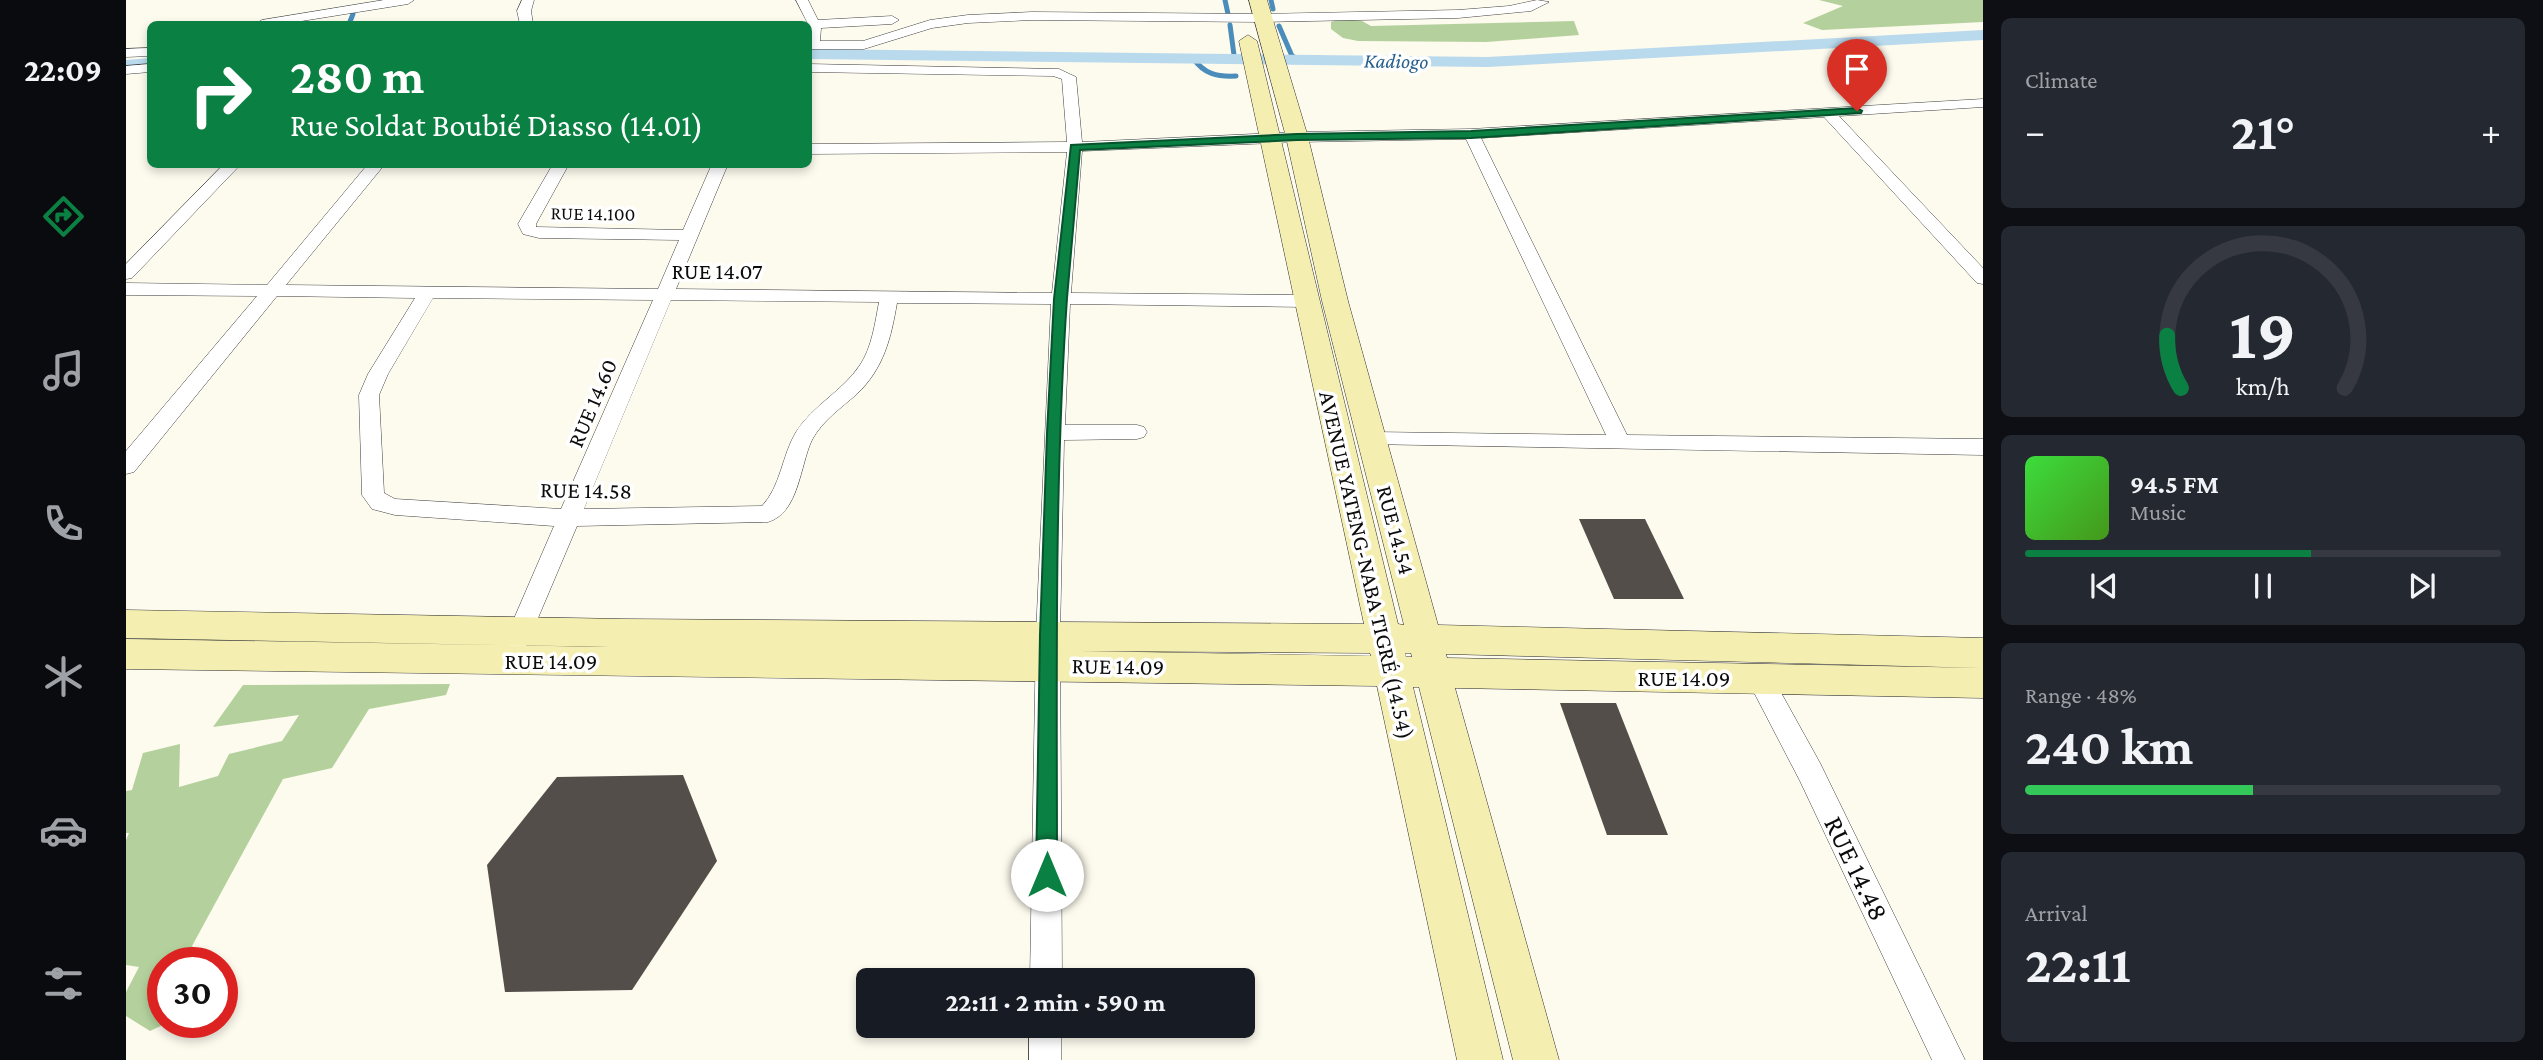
<!DOCTYPE html>
<meta charset="utf-8">
<style>
body{margin:0;font-family:"Crimson Pro",serif;background:#242831;color:#f1f3f6;height:100vh;display:flex;flex-direction:column;font-size:26px;white-space:nowrap}
*{box-sizing:border-box;margin:0}
p{font-size:23px;color:#9ea1a6}
.icon{flex:none;width:38px;height:38px;fill:none;stroke:currentColor;stroke-width:2;stroke-linecap:round;stroke-linejoin:round}
.map{position:relative;flex:1;overflow:hidden}
.sheet{display:flex;flex-direction:column;gap:18px;padding:18px;background:#0d0f14;width:560px}
.sheet>*{flex:none}
.hud{position:absolute;left:21px;top:21px;width:665px;height:147px;border-radius:10px;box-shadow:0 4px 10px #0003;background:#0b8043;color:#fff;overflow:hidden}
.speed{position:absolute;left:21px;top:947px;display:flex;gap:14px;font-size:35px;font-weight:700;text-align:center}
.speed>*{display:grid;place-content:center;width:91px;height:91px;border-radius:50%;background:#171b24;box-shadow:0 4px 10px #0003;line-height:1}
.speed .limit{border:10px solid #d22;background:#fff;color:#111}
.pin{position:absolute;display:grid;place-items:center;width:60px;height:60px;color:#fff;margin:-72px -30px;border-radius:50% 50% 50% 0;rotate:-45deg;box-shadow:0 0 7px #0007}
.pin .icon{rotate:45deg}
.me{position:absolute;width:77px;margin:-38px;rotate:0deg;stroke-linejoin:round;filter:drop-shadow(0 0 5px #0008)}
.turn{display:flex;align-items:center;gap:24px;height:147px;padding:0 28px;font-size:32px}
.turn .icon{width:91px;height:91px;stroke-width:2.5}
.turn b{display:block;font-size:49px;line-height:60px}
.big{font-size:52px;font-weight:700;line-height:1.1}
.sheet .tile{flex:1;display:flex;flex-direction:column;justify-content:center;gap:10px;min-width:0;padding:0 24px;border-radius:10px;background:#242831}
.sheet .dial{align-items:center;gap:0}
.dial svg{height:182px;overflow:visible;fill:none;stroke:#363941;stroke-width:7;stroke-linecap:round;text-anchor:middle}
.dial text{fill:#f1f3f6;stroke:none}
.song{display:flex;align-items:center;gap:21px}
.cover{width:84px;height:84px;border-radius:10px;background:linear-gradient(135deg,hsl(120 70% 55%),hsl(100 70% 35%))}
.played{height:7px;border-radius:4px;background:linear-gradient(90deg,#0b8043 60%,#363941 60%)}
.keys{display:flex;justify-content:space-around;direction:ltr}
.heat{display:flex;justify-content:space-between;align-items:center;font-size:38px;direction:ltr}
.charge{height:10px;border-radius:5px;background:linear-gradient(90deg,#34c759 48%,#363941 0)}
.trip{position:absolute;left:730px;top:968px;width:399px;height:70px;border-radius:10px;background:#171b24;box-shadow:0 4px 10px #0003;font-weight:700;line-height:70px;text-align:center}
main{display:flex;flex:1;min-height:0}
.menu{display:flex;flex-direction:column;width:126px;justify-content:space-around;align-items:center;background:#090b0e;color:#9ea1a6}
.menu .icon{width:49px;height:49px}
.menu .selected{color:#0b8043}
.menu b{font-size:32px;color:#f1f3f6}
.map>svg:first-child{display:block}
</style>
<main>
<nav class="menu">
<b>22:09</b>
<svg class="icon selected" aria-label="directions" viewBox="0 0 24 24"><path d="M12 3l9 9-9 9-9-9zM9 14v-3h6M13 9l2 2-2 2"/></svg>
<svg class="icon" aria-label="music" viewBox="0 0 24 24"><path d="M9 18V5l10-2v13"/><circle cx="6" cy="18" r="3"/><circle cx="16" cy="16" r="3"/></svg>
<svg class="icon" aria-label="phone" viewBox="0 0 24 24"><path d="M5 4h4l2 5-3 2q2 4 5 5l2-3 5 2v4C11 20 4 13 5 4z"/></svg>
<svg class="icon" aria-label="climate" viewBox="0 0 24 24"><path d="M12 3v18M4 7l16 10M4 17L20 7"/></svg>
<svg class="icon" aria-label="car" viewBox="0 0 24 24"><path d="M5 17H2v-5l4-1 3-4h7l3 4 3 1v5h-3M9 17h6M6 11h13"/><circle cx="7" cy="17" r="2"/><circle cx="17" cy="17" r="2"/></svg>
<svg class="icon" aria-label="filters" viewBox="0 0 24 24"><path d="M4 7h16M4 17h16"/><circle cx="9" cy="7" r="2"/><circle cx="15" cy="17" r="2"/></svg>
</nav>
<div class="map">
<svg width="1857" height="1060" viewBox="0 0 1857 1060">
<rect width="100%" height="100%" fill="#fdfaee"/>
<g fill="#b4d19d">
<path d="M 1693,0 L 1857,0 L 1857,22 L 1696,30 L 1677,23 L 1717,6 Z"/>
<path d="M 1215,19 L 1236,21 L 1245,26 L 1448,21 L 1453,35 L 1360,42 L 1232,41 L 1217,38 L 1205,29 L 1205,22 Z"/>
<path d="M 324,684 L 320,695 L 243,709 L 206,768 L 157,779 L 66,946 L 81,962 L 37,962 L 37,1022 L 43,1022 L 24,1031 L 0,1016 L 0,992 L 13,967 L 0,965 L 0,840 L 3,833 L 0,833 L 0,791 L 6,790 L 17,753 L 54,744 L 53,787 L 92,776 L 103,754 L 156,741 L 173,715 L 87,727 L 117,685 Z"/>
</g>
<g fill="none" stroke-linecap="round" stroke-linejoin="round">
<g stroke="#4a8cba" stroke-width="5">
<path d="M 1099,0 L 1102,14"/>
<path d="M 1145,0 L 1147,9"/>
<path d="M 223,24 L 227,14"/>
<path d="M 1104,25 L 1108,55 L 1104,59"/>
<path d="M 1153,26 L 1166,56 L 1173,59"/>
<path d="M 1067,58 C 1078,74 1091,77 1110,76"/>
</g>
<g fill="#b9d9ed" fill-rule="evenodd">
<path d="M 1857,30 L 1857,40 L 1361,67 L 682,59 L 682,49 L 1361,57 Z"/>
<path d="M 24,58 L 24,68 L 0,70 L 0,60 Z"/>
</g>
</g>
<g fill="#534e4a">
<path d="M 1453,519 L 1519,519 L 1558,599 L 1488,599 Z"/>
<path d="M 1434,703 L 1490,703 L 1542,835 L 1481,835 Z"/>
<path d="M 557,775 L 591,861 L 506,990 L 379,992 L 361,865 L 431,777 Z"/>
</g>
<g fill="none" stroke-linecap="round" stroke-linejoin="round">
<g stroke="#3f3f3f" stroke-width="1">
<g id="street">
<path d="M 258,0 L 288,0 L 282,4 L 157,24 L 129,24 L 136,20 Z"/>
<path d="M 396,0 L 408,0 L 405,11 L 407,24 L 394,24 L 391,11 Z"/>
<path d="M 670,0 L 682,0 L 692,20 L 766,16 L 773,20 L 766,24 L 695,28 L 694,41 L 737,41 L 804,20 L 842,15 L 906,12 L 1136,14 L 1332,10 L 1383,6 L 1411,0 L 1423,2 L 1405,11 L 1332,18 L 1136,22 L 906,20 L 842,23 L 806,28 L 738,49 L 682,49 L 682,24 Z"/>
<path d="M 24,48 L 24,56 L 0,57 L 0,49 Z"/>
<path d="M 24,64 L 24,72 L 0,74 L 0,66 Z"/>
<path d="M 682,64 L 933,69 L 950,77 L 956,142 L 1171,132 L 1345,129 L 1857,99 L 1857,107 L 1713,116 L 1857,268 L 1857,284 L 1851,283 L 1698,117 L 1355,138 L 1501,435 L 1857,439 L 1857,455 L 1239,444 L 1235,439 L 1239,434 L 1246,432 L 1480,435 L 1340,139 L 1171,142 L 956,151 L 945,293 L 1181,295 L 1190,301 L 1181,307 L 944,304 L 939,425 L 1011,425 L 1018,427 L 1021,432 L 1018,437 L 1011,439 L 938,440 L 934,635 L 936,980 L 904,980 L 910,635 L 925,304 L 771,303 C 765,338 758,368 731,394 C 715,408 696,421 686,440 C 674,465 673,513 642,522 L 451,526 L 401,644 L 398,651 L 389,654 L 380,651 L 377,644 L 428,526 L 269,515 L 246,509 L 236,495 L 233,395 L 242,374 L 289,298 L 151,296 L 8,472 L 0,474 L 0,451 L 131,296 L 0,295 L 0,283 L 141,285 L 242,164 L 259,164 L 160,285 L 532,289 L 553,240 L 413,238 L 397,234 L 392,224 L 427,164 L 443,164 L 410,224 L 410,227 L 557,230 L 586,164 L 602,164 L 550,289 L 926,293 L 941,152 L 682,154 L 682,144 L 941,142 L 936,79 L 927,76 L 682,72 ZM 307,298 L 527,300 L 435,509 L 269,499 L 258,493 L 253,395 L 262,374 ZM 545,300 L 753,302 C 749,323 746,347 734,365 C 717,391 687,405 670,432 C 656,455 655,486 636,506 L 458,509 Z"/>
<path d="M 98,164 L 115,164 L 6,278 L 0,279 L 0,264 Z"/>
<path d="M 1634,668 L 1643,671 L 1694,763 L 1839,1060 L 1806,1060 L 1674,781 L 1621,679 L 1625,671 Z"/>
<rect x="903" y="1026" width="32" height="34"/>
</g>
</g>
<g stroke="#2e2e2e" stroke-width="1">
<path id="secondary" d="M 1123,0 L 1141,0 L 1182,137 L 1222,301 L 1312,625 L 1857,638 L 1857,668 L 1320,654 L 1321,658 L 1857,668 L 1857,698 L 1329,688 L 1433,1060 L 1387,1060 L 1293,687 L 1287,687 L 1377,1060 L 1331,1060 L 1251,686 L 0,669 L 0,639 L 484,647 L 0,638 L 0,610 L 499,619 L 1238,624 L 1113,41 L 1122,35 L 1131,41 L 1272,624 L 1278,625 L 1196,301 L 1160,137 ZM 953,651 L 1244,653 L 1245,656 ZM 1279,653 L 1285,653 L 1286,657 L 1280,657 Z"/>
</g>
<use href="#street" fill="#fff" fill-rule="evenodd"/>
<use href="#secondary" fill="#f4eeb1" fill-rule="evenodd"/>
</g>
<path fill="#0b8043" stroke="#07532c" stroke-width="2" d="M 1731,108 L 1736,111 L 1735,113 L 1345,138 L 1171,140 L 954,150 C 950,200 945,249 941,298 C 928,490 931,683 931,875 L 928,882 L 921,885 L 913,882 L 910,875 L 914,635 L 921,433 L 928,299 L 945,145 L 1171,134 L 1345,131 Z"/>
<g text-anchor="middle" stroke-width="7" stroke-linejoin="round" paint-order="stroke">
<g font-size="19" fill="#0c0c0c" stroke="#fff">
<text transform="translate(467 213) rotate(1)" y="7">RUE 14.100</text>
</g>
<g font-size="21" font-style="italic" fill="#275e8c" stroke="#fff">
<text transform="translate(1270 61) rotate(1)" y="7">Kadiogo</text>
</g>
<g font-size="23" fill="#0c0c0c" stroke="#fff">
<text x="591" y="279">RUE 14.07</text>
<text transform="translate(466 403) rotate(-67)" y="8">RUE 14.60</text>
<text transform="translate(460 490) rotate(1)" y="8">RUE 14.58</text>
<text transform="translate(1270 530) rotate(75)" y="8">RUE 14.54</text>
<text transform="translate(1241 565) rotate(77)" y="8">AVENUE YATENG-NABA TIGRÉ (14.54)</text>
<text x="425" y="669">RUE 14.09</text>
<text transform="translate(992 666) rotate(1)" y="8">RUE 14.09</text>
<text x="1558" y="686">RUE 14.09</text>
</g>
<g font-size="28" fill="#0c0c0c" stroke="#fff">
<text transform="translate(1731 868) rotate(64)" y="10">RUE 14.48</text>
</g>
</g>
</svg>
<div class="speed"><div class="limit">30</div></div>
<div class="pin" style="left:1731px;top:111px;background:#d93025"><svg class="icon" aria-label="arrive" viewBox="0 0 24 24"><path d="M6 21V4h12l-3 4 3 4H6"/></svg></div>
<svg class="me" style="left:921px;top:875px" viewBox="-20 -20 40 40"><circle r="19" fill="#fff"/><path d="M0-13L10 11 0 6-10 11z" fill="#0b8043"/></svg>
<div class="trip">22:11 · 2 min · 590 m</div>
<div class="hud">
<div class="turn"><svg class="icon" aria-label="right" viewBox="0 0 24 24"><path d="M7 20v-9h11M14 6l5 5-5 5"/></svg><div><b>280 m</b>Rue Soldat Boubié Diasso (14.01)</div></div>
</div>
</div>
<section class="sheet">
<div class="tile"><p>Climate</p>
<div class="heat"><a>−</a><b class="big">21°</b><a>+</a></div>
</div>
<div class="tile dial"><svg viewBox="0 0 100 80">
<path d="M14 69A42 42 0 1 1 86 69"/>
<path d="M14 69A42 42 0 0 1 8 46" stroke="#0b8043"/>
<text x="50" y="56" font-size="32" font-weight="700">19</text>
<text x="50" y="72" font-size="11">km/h</text>
</svg></div>
<div class="tile">
<div class="song"><i class="cover"></i><div><b>94.5 FM</b><p>Music</p></div></div>
<div class="played"></div>
<div class="keys"><svg class="icon" aria-label="previous" viewBox="0 0 24 24"><path d="M18 5L8 12l10 7zM5 5v14"/></svg><svg class="icon" aria-label="pause" viewBox="0 0 24 24"><path d="M8 5v14M16 5v14"/></svg><svg class="icon" aria-label="next" viewBox="0 0 24 24"><path d="M6 5l10 7-10 7zM19 5v14"/></svg></div>
</div>
<div class="tile"><p>Range · 48%</p><b class="big">240 km</b><div class="charge"></div></div>
<div class="tile"><p>Arrival</p><b class="big">22:11</b></div>
</section>
</main>
